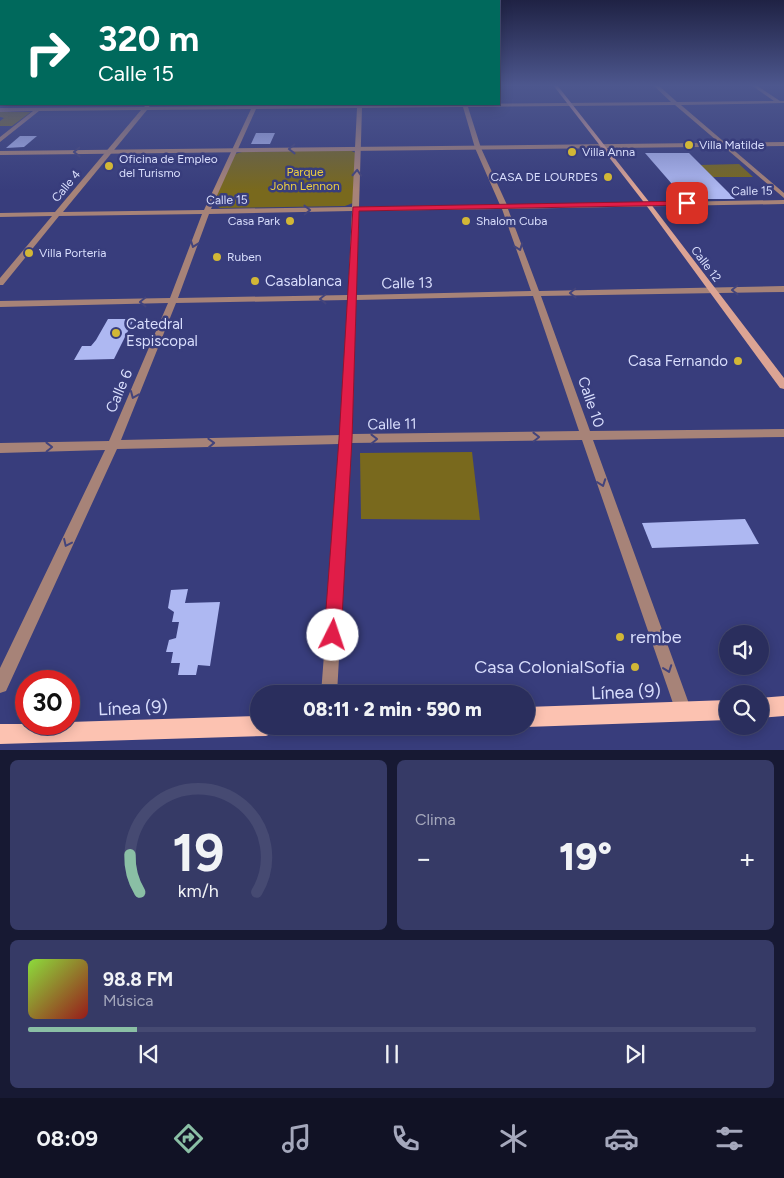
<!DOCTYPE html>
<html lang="es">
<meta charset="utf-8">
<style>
body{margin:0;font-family:Figtree,sans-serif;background:#363a66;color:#f1f3f6;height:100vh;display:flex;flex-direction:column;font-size:19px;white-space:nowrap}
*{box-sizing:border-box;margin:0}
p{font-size:16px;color:#a5a8bc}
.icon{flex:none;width:28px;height:28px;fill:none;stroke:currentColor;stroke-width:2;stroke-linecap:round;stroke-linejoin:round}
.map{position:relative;height:750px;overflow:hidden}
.panel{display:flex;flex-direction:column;gap:10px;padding:10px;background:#171933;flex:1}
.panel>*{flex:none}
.banner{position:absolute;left:0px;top:0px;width:500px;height:105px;box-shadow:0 2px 12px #0003,0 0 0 1px #464a72;background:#00695c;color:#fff;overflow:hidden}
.controls{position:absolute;left:719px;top:625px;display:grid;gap:10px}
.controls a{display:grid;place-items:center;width:50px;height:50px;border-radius:50%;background:#2a2e5d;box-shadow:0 2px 12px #0003,0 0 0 1px #464a72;font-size:25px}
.speed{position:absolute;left:15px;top:670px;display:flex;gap:10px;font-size:25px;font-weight:700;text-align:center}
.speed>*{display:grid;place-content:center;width:65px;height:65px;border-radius:50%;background:#2a2e5d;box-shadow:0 2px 12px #0003,0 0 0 1px #464a72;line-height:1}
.speed .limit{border:8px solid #d22;background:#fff;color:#111}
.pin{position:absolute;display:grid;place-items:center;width:42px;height:42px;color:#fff;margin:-21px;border-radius:10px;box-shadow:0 2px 8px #0006}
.me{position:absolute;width:55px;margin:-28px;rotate:4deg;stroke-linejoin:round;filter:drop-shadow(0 0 4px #0008)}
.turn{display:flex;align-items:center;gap:18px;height:105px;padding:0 15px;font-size:22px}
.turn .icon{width:65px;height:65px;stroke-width:2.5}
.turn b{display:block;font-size:35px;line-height:42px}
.big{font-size:38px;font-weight:800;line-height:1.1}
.panel .card{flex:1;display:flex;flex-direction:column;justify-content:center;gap:8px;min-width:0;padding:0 18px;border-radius:8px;background:#363a66}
.panel .dial{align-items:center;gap:0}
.dial svg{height:130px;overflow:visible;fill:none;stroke:#464a72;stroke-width:7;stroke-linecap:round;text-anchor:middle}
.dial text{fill:#f1f3f6;stroke:none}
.song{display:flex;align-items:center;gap:15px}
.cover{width:60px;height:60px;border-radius:8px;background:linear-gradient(135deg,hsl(90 70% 55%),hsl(0 70% 35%))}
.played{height:5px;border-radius:2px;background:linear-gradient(90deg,#8abfa5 15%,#464a72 15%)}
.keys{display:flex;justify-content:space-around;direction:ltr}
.heat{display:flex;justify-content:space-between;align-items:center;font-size:28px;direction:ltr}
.panel .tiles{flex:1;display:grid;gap:10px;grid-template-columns:1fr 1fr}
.card:last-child{grid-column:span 2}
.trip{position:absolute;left:250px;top:685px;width:285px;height:50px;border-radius:25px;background:#2a2e5d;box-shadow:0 2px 12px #0003,0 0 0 1px #464a72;font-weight:800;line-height:50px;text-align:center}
.menu{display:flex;height:80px;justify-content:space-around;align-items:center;background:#111225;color:#a5a8bc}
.menu .icon{width:35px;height:35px}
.menu .current{color:#8abfa5}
.menu b{font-size:22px;color:#f1f3f6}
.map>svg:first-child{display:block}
</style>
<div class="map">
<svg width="784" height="751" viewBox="0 0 784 751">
<rect width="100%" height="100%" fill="#383d7c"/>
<g fill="#79691d">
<path d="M 349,150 L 356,153 L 353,203 L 345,206 L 220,208 L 213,204 L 235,154 L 242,152 Z"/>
<path d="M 739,164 L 753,177 L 713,177 L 700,165 Z"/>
<path d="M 472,452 L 480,520 L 361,519 L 360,453 Z"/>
</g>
<path fill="#7f6e20" d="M 0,112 L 31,112 L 12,126 L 0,126 L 0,121 L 4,118 L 0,117 Z"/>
<g fill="#aeb8f2">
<path d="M 256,133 L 275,133 L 270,144 L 251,144 Z"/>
<path d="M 20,136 L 37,136 L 24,147 L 6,148 Z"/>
<path d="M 645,153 L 689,153 L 735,199 L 685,199 Z"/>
<path d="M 108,319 L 134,319 L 114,359 L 74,360 L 82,346 L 91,346 L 96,340 Z"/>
<path d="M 745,519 L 759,544 L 652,548 L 642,523 Z"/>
<path d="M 188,589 L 185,603 L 220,602 L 210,666 L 198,665 L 196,675 L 178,675 L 180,663 L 171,663 L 173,652 L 166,652 L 169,640 L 176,638 L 179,622 L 172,622 L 174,612 L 168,608 L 171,590 Z"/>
</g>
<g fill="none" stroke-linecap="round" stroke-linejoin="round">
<path fill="#a78378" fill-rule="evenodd" d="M 653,85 L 658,85 L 677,102 L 774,101 L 751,85 L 756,85 L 780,101 L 784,101 L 784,103 L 681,105 L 784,193 L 784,198 L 675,105 L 468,107 L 481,148 L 507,205 L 784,200 L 784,204 L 508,209 L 539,291 L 784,286 L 784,292 L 541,296 L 590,431 L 784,429 L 784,437 L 593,440 L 692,712 L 690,718 L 684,720 L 678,718 L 676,712 L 582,440 L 351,443 L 337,694 L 321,694 L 340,444 L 117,449 L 6,691 L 0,693 L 0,668 L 105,450 L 0,453 L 0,443 L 109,441 L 168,303 L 0,307 L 0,301 L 170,298 L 202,214 L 59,216 L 3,285 L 0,285 L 0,278 L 52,216 L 0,217 L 0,213 L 55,212 L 141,110 L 39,111 L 0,142 L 0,137 L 33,111 L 0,112 L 0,108 L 144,107 L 147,104 L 150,105 L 149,107 L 253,106 L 254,104 L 258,104 L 258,106 L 671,102 ZM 463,107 L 475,148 L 500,205 L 359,207 L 362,108 ZM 357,108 L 352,207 L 211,209 L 256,109 ZM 251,109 L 204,210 L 63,212 L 147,110 ZM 502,209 L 531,291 L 356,295 L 359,211 ZM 352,211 L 348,295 L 178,298 L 209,214 ZM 533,296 L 579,431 L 352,434 L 356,300 ZM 348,300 L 341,435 L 121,440 L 176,303 Z"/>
<path fill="#a78378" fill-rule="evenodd" d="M 784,142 L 784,146 L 0,155 L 0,151 Z"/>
<path fill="#dca494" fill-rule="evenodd" d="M 553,85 L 557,85 L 650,203 L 784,378 L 784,389 L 780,388 L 646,205 Z"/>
<g fill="#fcc2b1" fill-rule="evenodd">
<path d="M 784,696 L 784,716 L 760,718 L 760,698 Z"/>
<path d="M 728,700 L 728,720 L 526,727 L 524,726 L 526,726 L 526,707 Z"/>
<path d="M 259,716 L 259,726 L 276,726 L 273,733 L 266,736 L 0,744 L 0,724 L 69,724 L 69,722 Z"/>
</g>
</g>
<defs><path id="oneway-chevron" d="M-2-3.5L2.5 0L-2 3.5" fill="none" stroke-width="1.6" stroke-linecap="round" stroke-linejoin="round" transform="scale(1.25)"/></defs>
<g stroke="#43447c">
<use href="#oneway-chevron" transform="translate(292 149) rotate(179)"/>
<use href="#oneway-chevron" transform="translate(77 152) rotate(179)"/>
<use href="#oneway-chevron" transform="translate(357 173) rotate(-87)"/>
<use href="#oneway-chevron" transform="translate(307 210) rotate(-1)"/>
<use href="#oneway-chevron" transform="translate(194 244) rotate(110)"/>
<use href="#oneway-chevron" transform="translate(519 247) rotate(70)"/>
<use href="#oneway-chevron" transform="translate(735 290) rotate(179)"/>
<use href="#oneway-chevron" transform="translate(573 293) rotate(179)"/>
<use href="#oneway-chevron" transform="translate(323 299) rotate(179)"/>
<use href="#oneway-chevron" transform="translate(143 302) rotate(179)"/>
<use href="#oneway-chevron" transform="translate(134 395) rotate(113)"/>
<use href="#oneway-chevron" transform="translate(536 437) rotate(-1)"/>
<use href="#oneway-chevron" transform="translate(374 439) rotate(-1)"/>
<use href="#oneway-chevron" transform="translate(211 443) rotate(-2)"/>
<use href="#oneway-chevron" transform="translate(49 447) rotate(-1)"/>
<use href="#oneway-chevron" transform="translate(602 483) rotate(70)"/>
<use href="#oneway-chevron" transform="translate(67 543) rotate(115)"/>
<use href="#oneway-chevron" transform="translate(668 669) rotate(70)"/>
</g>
<linearGradient id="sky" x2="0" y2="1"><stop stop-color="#1f2244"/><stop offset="0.45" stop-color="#4d578e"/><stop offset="1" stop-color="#4d578e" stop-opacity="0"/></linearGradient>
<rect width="784" height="190" fill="url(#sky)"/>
<path fill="#e11d48" stroke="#92132f" d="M 687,201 L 690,201 L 690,205 L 359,211 L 352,439 L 341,635 L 339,641 L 333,643 L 327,641 L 324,635 L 339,439 L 353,207 Z"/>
<g fill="#d2b736" stroke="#383d7c" stroke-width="2">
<circle cx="689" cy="145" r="5"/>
<circle cx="572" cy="152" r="5"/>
<circle cx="109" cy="166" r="5"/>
<circle cx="608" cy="177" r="5"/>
<circle cx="290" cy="221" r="5"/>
<circle cx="466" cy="221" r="5"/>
<circle cx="29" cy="253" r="5"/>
<circle cx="217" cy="257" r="5"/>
<circle cx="255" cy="281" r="5"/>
<circle cx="116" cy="333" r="5"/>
<circle cx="738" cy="361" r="5"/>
<circle cx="620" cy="637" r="5"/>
<circle cx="635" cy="667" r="5"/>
</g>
<g text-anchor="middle" stroke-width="5" stroke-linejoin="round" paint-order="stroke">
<g font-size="12" fill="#d8ddfc" stroke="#383d7c" text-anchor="start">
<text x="699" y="149">Villa Matilde</text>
<text x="582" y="156">Villa Anna</text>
<text x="119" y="163">Oficina de Empleo<tspan x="119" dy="14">del Turismo</tspan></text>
<text x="598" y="181" text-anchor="end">CASA DE LOURDES</text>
<text x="280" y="225" text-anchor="end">Casa Park</text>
<text x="476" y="225">Shalom Cuba</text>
<text x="39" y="257">Villa Porteria</text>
<text x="227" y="261">Ruben</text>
</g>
<g font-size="12" fill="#eacd42" stroke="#383d7c">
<text x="305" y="176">Parque<tspan x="305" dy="14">John Lennon</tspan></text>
</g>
<g font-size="12" fill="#d8ddfc" stroke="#383d7c">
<text transform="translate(66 186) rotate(-50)" y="4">Calle 4</text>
<text transform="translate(752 191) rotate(-1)" y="4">Calle 15</text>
<text transform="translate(227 200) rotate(-1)" y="4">Calle 15</text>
<text transform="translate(706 264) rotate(53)" y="4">Calle 12</text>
</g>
<g font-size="15" fill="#d8ddfc" stroke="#383d7c" text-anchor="start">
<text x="265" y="286">Casablanca</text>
<text x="126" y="329">Catedral<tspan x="126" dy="17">Espiscopal</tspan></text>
<text x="728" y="366" text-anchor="end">Casa Fernando</text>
</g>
<g font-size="15" fill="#d8ddfc" stroke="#383d7c">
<text transform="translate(407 283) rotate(-1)" y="5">Calle 13</text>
<text transform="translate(119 391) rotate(-67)" y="5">Calle 6</text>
<text transform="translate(591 402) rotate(71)" y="5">Calle 10</text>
<text transform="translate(392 424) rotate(-1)" y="5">Calle 11</text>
</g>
<g font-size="18" fill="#d8ddfc" stroke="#383d7c" text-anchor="start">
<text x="630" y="643">rembe</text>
<text x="625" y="673" text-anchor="end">Casa ColonialSofia</text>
</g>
<g font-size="18" fill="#d8ddfc" stroke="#383d7c">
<text transform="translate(626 692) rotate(-2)" y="6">Línea (9)</text>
<text transform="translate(133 708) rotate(-2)" y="6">Línea (9)</text>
</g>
</g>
</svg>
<div class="controls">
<a><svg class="icon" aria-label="sound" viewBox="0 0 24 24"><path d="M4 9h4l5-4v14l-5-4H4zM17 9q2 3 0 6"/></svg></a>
<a><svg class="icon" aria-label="search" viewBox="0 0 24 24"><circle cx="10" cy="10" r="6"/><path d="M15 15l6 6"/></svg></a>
</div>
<div class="speed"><div class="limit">30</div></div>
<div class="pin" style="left:687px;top:203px;background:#d93025"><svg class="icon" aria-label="arrive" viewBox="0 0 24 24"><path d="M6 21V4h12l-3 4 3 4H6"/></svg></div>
<svg class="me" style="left:333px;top:635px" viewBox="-20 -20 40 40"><circle r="19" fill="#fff"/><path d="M0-13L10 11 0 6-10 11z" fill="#e11d48"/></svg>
<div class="trip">08:11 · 2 min · 590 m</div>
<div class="banner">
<div class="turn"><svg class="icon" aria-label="right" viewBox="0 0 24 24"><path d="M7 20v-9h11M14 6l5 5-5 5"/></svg><div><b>320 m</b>Calle 15</div></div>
</div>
</div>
<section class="panel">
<div class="tiles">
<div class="card dial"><svg viewBox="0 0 100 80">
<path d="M14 69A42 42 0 1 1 86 69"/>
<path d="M14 69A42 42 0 0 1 8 46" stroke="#8abfa5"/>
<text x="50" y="56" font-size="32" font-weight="700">19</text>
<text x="50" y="72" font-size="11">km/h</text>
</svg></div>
<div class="card"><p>Clima</p>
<div class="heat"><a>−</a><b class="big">19°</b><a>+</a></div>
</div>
<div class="card">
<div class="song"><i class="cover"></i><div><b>98.8 FM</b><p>Música</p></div></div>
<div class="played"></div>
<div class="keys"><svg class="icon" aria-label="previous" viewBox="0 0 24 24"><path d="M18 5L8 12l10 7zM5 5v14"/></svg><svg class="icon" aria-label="pause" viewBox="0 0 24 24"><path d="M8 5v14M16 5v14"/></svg><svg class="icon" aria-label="next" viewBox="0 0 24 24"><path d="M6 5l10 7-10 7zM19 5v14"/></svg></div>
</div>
</div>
</section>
<nav class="menu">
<b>08:09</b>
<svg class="icon current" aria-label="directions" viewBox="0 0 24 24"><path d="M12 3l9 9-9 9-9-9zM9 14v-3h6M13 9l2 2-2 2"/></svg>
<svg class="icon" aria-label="music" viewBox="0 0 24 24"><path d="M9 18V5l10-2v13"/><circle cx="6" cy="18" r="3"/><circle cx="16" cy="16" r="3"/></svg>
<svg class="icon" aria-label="phone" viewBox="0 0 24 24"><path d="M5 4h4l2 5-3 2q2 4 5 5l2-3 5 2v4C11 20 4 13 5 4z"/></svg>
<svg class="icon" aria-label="climate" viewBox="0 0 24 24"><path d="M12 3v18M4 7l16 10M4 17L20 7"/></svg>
<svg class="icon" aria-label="car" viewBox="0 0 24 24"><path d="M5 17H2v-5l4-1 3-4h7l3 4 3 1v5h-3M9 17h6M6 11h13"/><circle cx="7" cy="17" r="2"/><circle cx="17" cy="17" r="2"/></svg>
<svg class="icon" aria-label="filters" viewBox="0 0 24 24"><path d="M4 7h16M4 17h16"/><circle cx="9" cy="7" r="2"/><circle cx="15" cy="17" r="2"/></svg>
</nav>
